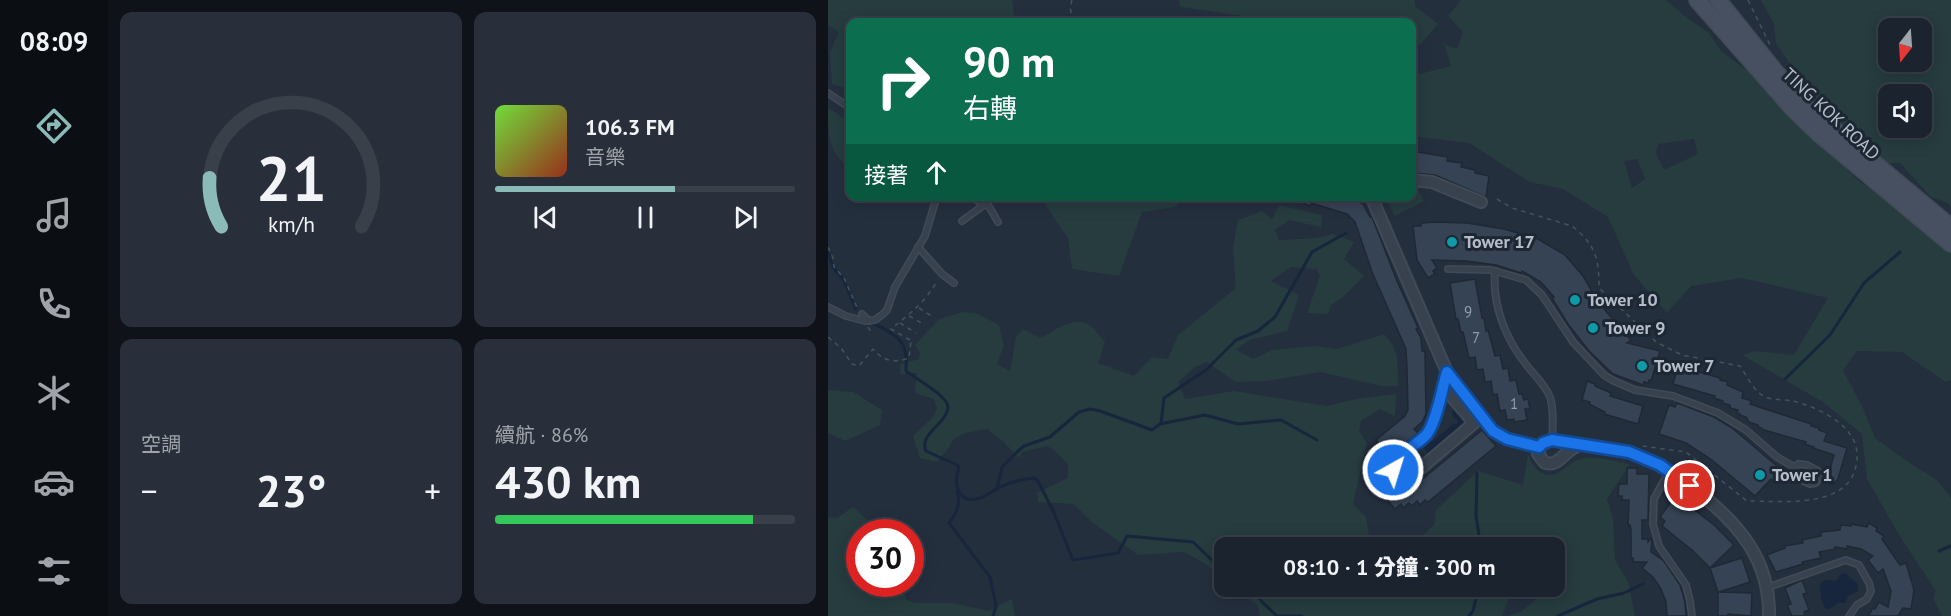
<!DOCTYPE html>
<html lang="zh-TW">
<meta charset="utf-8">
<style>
body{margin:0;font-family:"PT Sans","Noto Sans TC",sans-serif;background:#282f3a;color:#f1f3f6;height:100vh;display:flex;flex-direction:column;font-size:22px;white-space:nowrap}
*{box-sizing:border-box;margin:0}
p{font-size:20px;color:#a0a4aa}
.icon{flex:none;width:33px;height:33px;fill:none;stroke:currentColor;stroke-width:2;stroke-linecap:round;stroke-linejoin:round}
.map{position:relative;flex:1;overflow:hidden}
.side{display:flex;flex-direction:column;gap:12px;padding:12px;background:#0f1319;width:720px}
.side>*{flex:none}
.hud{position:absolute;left:18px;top:18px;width:570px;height:183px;border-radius:12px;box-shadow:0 3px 15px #0003,0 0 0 2px #39404a;background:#0b6e4f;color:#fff;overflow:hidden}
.needle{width:39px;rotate:197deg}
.tools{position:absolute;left:1050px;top:18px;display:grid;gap:12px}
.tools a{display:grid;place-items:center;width:54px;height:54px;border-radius:12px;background:#1b232e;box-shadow:0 3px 15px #0003,0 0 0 2px #39404a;font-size:30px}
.speed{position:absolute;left:18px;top:519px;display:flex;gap:12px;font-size:30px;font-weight:700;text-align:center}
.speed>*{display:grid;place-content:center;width:78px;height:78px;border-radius:50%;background:#1b232e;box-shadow:0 3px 15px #0003,0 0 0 2px #39404a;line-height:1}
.speed .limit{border:9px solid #d22;background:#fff;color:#111}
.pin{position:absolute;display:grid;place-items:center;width:51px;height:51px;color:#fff;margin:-26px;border:3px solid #fff;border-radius:50%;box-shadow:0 2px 6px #0007}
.me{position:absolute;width:66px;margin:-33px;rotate:39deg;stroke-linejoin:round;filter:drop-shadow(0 0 4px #0008)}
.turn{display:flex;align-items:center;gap:21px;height:126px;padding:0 18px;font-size:27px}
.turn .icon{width:78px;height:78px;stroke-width:2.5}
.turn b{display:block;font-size:42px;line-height:51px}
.then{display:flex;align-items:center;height:57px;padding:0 18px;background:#0003;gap:12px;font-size:22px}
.big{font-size:45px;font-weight:800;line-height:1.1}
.side .widget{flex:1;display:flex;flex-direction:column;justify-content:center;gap:9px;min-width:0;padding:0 21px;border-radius:12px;background:#282f3a}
.side .dial{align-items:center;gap:0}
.dial svg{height:156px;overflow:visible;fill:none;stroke:#39404a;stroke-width:7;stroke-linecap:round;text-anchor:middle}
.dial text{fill:#f1f3f6;stroke:none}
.song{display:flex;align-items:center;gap:18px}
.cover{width:72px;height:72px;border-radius:9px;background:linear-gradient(135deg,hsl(100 70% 55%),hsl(10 70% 35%))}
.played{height:6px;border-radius:3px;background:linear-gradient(90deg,#8bbbb9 60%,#39404a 60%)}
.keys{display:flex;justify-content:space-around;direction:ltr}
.heat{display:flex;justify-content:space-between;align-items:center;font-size:33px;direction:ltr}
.charge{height:9px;border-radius:4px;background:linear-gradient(90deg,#34c759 86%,#39404a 0)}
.side .tiles{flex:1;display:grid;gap:12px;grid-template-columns:repeat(2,1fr)}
.trip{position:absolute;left:386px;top:537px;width:351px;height:60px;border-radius:12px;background:#1b232e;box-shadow:0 3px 15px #0003,0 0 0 2px #39404a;font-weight:800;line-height:60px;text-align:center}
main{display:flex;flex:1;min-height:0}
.dock{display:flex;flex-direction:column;width:108px;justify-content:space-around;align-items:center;background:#0b0e12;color:#a0a4aa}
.dock .icon{width:42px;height:42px}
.dock .on{color:#8bbbb9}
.dock b{font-size:27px;color:#f1f3f6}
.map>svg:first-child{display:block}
</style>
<main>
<nav class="dock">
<b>08:09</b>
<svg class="icon on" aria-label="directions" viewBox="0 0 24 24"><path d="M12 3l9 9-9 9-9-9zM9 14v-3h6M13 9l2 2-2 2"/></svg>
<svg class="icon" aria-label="music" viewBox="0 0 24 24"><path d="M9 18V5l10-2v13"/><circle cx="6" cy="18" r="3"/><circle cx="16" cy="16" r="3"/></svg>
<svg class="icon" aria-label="phone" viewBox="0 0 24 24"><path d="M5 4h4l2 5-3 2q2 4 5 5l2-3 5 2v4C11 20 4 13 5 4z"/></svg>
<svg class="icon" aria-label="climate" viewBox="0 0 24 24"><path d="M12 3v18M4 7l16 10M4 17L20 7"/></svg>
<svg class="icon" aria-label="car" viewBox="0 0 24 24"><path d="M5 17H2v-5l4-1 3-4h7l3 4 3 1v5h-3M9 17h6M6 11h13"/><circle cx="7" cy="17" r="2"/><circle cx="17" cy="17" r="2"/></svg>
<svg class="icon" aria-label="filters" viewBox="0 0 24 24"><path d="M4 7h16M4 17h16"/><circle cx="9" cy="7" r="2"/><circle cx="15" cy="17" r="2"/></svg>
</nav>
<section class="side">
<div class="tiles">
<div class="widget dial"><svg viewBox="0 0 100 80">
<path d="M14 69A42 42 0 1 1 86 69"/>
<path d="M14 69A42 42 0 0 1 8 44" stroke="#8bbbb9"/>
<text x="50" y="56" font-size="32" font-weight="700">21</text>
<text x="50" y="72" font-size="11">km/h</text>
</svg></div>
<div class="widget">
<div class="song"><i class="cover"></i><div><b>106.3 FM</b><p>音樂</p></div></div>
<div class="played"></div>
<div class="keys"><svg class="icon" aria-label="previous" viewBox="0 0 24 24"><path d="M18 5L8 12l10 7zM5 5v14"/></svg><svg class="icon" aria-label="pause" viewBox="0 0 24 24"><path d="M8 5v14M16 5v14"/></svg><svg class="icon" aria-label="next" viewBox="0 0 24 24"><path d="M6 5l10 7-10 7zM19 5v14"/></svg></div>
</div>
<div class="widget"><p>空調</p>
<div class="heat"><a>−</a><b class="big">23°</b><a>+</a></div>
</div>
<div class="widget"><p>續航 · 86%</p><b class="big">430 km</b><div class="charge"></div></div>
</div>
</section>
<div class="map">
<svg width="1123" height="616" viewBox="0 0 1123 616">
<rect width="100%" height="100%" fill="#242f3e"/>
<g fill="#263c3f" fill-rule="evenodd">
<path d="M 0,0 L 184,0 L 187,22 L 22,22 L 22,89 L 4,84 L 2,52 L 11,32 L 0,26 Z"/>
<path d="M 350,0 L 587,0 L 587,6 L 610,24 L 592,45 L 584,41 L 584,22 L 459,22 L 353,7 Z"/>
<path d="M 633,0 L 838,0 L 859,18 L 881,33 L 893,51 L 928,77 L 959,111 L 1031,181 L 1061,200 L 1123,247 L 1123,380 L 1118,382 L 1074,352 L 1029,351 L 1015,370 L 1034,406 L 1047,438 L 1083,464 L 1109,480 L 1123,498 L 1123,616 L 1114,616 L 1105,598 L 1108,591 L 1071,535 L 1039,479 L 1034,434 L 995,402 L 914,355 L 927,351 L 966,355 L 1000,298 L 914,278 L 863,286 L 839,313 L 806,275 L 780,217 L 735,189 L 702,182 L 641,143 L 584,136 L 584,76 L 623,66 L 616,44 L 629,49 L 635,32 L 620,16 ZM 866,139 L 870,154 L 836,170 L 827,152 L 831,144 ZM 809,159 L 817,179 L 804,188 L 796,161 Z"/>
<path d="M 933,0 L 1123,0 L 1123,207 L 1120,203 L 1103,197 L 1072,163 L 1052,163 L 995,113 L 948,43 L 946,24 ZM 1060,28 L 1094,28 L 1094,62 L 1060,62 ZM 1060,94 L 1094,94 L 1094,128 L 1060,128 Z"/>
<path d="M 0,108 L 22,122 L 22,169 C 0,150 0,138 0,108 Z"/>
<path d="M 589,188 L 596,201 L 567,216 L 560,203 L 572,197 L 584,196 L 584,190 Z"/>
<path d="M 212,197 L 354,197 L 347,207 L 314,212 L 291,276 L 244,269 L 240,238 Z"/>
<path d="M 451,205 L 494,215 L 493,227 L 461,220 L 447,230 L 451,240 L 489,238 L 505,234 L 526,242 L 516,259 L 536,276 L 515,297 L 503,305 L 500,314 L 479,313 L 492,276 L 488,269 L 463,267 L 443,281 L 471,295 L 459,331 L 421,340 L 408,350 L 426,359 L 444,350 L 486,346 L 509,349 L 556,334 C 573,351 568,363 571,386 L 553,386 L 492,372 L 439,381 L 407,382 L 379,362 L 367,367 L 350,382 L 357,399 L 406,391 L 499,406 L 528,399 L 568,394 L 567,416 L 552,409 L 533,421 L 531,431 L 539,443 L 525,504 L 538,517 L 543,547 L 396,548 L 396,579 L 376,563 L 356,552 L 310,555 L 265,523 L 246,504 L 210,502 L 209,493 L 240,478 L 240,464 L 226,450 L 219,446 L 194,452 L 191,458 L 176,442 L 159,429 L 137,433 L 126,439 L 119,450 L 109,462 L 92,458 L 85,436 L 104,418 L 109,409 L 106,399 L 87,393 L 89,373 L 72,374 L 73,364 L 91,359 L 92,353 L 87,345 L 111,319 L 135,312 L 148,313 L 171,325 L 176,346 L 169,364 L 182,371 L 188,337 L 195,329 L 213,338 C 225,331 245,316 260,324 C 266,327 272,337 277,342 L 270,363 L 306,376 L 324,357 L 340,359 L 350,335 L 408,288 L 405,247 L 410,220 L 434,211 L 444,219 Z"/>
<path d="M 0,390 L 25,392 L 54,410 L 52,425 L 17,441 L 0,433 Z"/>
<path d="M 700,454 C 703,462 706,469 714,473 C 732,481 739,460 756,458 C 770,456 788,462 802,464 L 779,499 L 785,518 L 787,560 L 800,582 L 807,616 L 680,616 L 692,612 L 726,586 L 727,584 L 726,548 L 601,547 L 594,537 L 607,523 L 608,510 L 650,471 L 695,485 Z"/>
<path d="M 25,507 L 52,532 L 32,532 L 32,584 L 77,584 L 77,599 L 87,603 L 125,603 L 160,611 L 184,599 L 187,616 L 0,616 L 0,517 L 9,518 Z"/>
<path d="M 670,586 L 681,597 L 674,616 L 432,616 L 430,606 L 406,587 Z"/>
</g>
<g fill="#17263c">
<path d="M 628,407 L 638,418 L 637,422 L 600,454 L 596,448 L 625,424 L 629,424 L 630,420 L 625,417 L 624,412 Z"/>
<path d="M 1017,573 L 1030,584 L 1030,591 L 1020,596 L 1017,603 L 1010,603 L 1002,609 L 998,609 L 993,600 L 992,584 L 997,580 L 1008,581 L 1013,574 Z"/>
</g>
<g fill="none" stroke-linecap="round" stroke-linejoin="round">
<g stroke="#17263c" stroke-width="3">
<path d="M 0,252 L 5,267 L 15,279 L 28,309"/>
<path d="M 45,323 C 56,329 75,337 77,351 C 79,357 78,364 78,371 C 88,379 120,396 120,407 C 119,424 90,434 98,451 L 129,465 L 131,468 C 125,484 130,505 152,498 C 161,495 168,488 177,485 C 186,481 196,479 206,478 L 210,481 L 226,513 L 245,560 L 290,553 L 299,536 L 365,542 L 390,566 L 396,569"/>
<path d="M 957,379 L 1002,335 L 1036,283 L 1072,252"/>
<path d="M 333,423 L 336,398 L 378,370 L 408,340 L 430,331 L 447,317 L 484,252 L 518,233"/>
<path d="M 649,473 L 648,516 L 653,548"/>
<path d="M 169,488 L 174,467 L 189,452 L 196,446 L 222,437 L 251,412 L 262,409 L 272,411 L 324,430 L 332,424 L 377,415 L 410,424 L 453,420 L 489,440"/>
<path d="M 129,491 C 133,505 129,512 121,523 L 162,577 L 168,606 L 165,616"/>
<path d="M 1111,551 L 1123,546"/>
<path d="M 424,586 L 434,602 L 449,616 L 474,616"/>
<path d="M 641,616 L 645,611 L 651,586"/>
<path d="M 730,616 L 769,599 L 796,593 L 815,584"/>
</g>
</g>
<g fill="#364354" stroke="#1f2835" stroke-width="1.5">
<path d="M 584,151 L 620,157 L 619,161 L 634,163 L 633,167 L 647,170 L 647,173 L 661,176 L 658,197 L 607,175 L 584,173 Z"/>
<path d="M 459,196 L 520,196 L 535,204 L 542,217 L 544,217 L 569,281 L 590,328 L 588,329 L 593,338 L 594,351 L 597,351 L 598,414 L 594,422 L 586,429 L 590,433 L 561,456 L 558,469 L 555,472 L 558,475 L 552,479 L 562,491 L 567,486 L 570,490 L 574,486 L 578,488 L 585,485 L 586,486 L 654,430 L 668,446 L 600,502 L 597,500 L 592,505 L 589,501 L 584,506 L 581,503 L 575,508 L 573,504 L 567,509 L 535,471 L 541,466 L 538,463 L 544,458 L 541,455 L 547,450 L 544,447 L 550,443 L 548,440 L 577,416 L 580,410 L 579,369 L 578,349 L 544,272 L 527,222 L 519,214 L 483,203 L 482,206 Z"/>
<path d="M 608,222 L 639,223 L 676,229 L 710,239 L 737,255 L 755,276 L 770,302 L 803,340 L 799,343 L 832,351 L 823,381 L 821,380 L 820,383 L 816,382 L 815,385 L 785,374 L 761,351 L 740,324 L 724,298 L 726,297 L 713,282 L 694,271 L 693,273 L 668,265 L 638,261 L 604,260 L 609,268 L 605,271 L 607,274 L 600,278 L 589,260 L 585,226 L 593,226 L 593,223 Z"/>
<path d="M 647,279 L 654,318 L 656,318 L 658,331 L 660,330 L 667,356 L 672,355 L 675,369 L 680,368 L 682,381 L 688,380 L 691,394 L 694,394 L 696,400 L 700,399 L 702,409 L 697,409 L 699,420 L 686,422 L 686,419 L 679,420 L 677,410 L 672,411 L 669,394 L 665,395 L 663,381 L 657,382 L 655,369 L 649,370 L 647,357 L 641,358 L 635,332 L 633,332 L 630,319 L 628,319 L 622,283 Z"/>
<path d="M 850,366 L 892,378 L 892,380 L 900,382 L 899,385 L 915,392 L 914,398 L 924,401 L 922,404 L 983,424 L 983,426 L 991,428 L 991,430 L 999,433 L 996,441 L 1019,448 L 1010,479 L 1004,485 L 996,477 L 1001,473 L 1006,455 L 985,448 L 986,447 L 977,444 L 978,442 L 936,430 L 930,426 L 930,425 L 921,422 L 918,417 L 912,415 L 912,414 L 909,413 L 910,410 L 902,408 L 902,405 L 894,403 L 895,401 L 886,398 L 887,396 L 845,384 Z"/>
<path d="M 759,381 L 767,384 L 767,386 L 783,393 L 782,396 L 815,406 L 810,424 L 776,414 L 777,412 L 761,404 L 762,402 L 754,400 Z"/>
<path d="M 849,403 L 886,417 L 904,428 L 956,472 L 947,482 L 943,479 L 927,496 L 884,460 L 858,443 L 831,434 L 841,405 L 847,407 Z"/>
<path d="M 799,468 L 809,468 L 809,474 L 821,474 L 820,520 L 814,520 L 814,539 L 820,539 L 820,542 L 824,538 L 823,552 L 836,561 L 852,585 L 857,602 L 858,616 L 839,616 L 838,602 L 833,589 L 825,577 L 814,568 L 819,562 L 805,562 L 805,558 L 803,558 L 803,529 L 802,525 L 800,525 L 801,500 L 794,500 L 794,496 L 790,496 L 791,484 L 799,484 Z"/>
<path d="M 845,493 L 886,525 L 906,545 L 882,568 L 914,558 L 922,582 L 891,592 L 924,593 L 923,616 L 900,614 L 900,616 L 890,616 L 890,592 L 882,568 L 864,550 L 834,526 L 837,521 L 832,517 L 843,502 L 840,500 Z"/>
<path d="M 1041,523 L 1049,528 L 1048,531 L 1056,536 L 1054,539 L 1072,565 L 1078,563 L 1086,590 L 1083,609 L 1075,608 L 1070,616 L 1040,616 L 1045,608 L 1047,609 L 1051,602 L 1060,607 L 1063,591 L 1055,569 L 1050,573 L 1040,560 L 1045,556 L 1033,549 L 1019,546 L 1019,549 L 1007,547 L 1007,549 L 991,552 L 993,558 L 974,562 L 975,564 L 948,572 L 939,555 L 957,548 L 956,546 L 975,543 L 974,540 L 993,536 L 993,532 L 1012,530 L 1013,525 L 1023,526 L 1023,524 L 1039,527 Z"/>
<path d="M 974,580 L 979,593 L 975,594 L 981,610 L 976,612 L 977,616 L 964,616 L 959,605 L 963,604 L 957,588 Z"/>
</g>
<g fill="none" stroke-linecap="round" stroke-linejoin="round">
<g stroke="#414a57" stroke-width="8">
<g id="lane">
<path d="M 0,93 L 22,108"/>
<path d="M 156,205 L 159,203 L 170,222"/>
<path d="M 134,221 L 156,205 L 142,196"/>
<path d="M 90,247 L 114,274 L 126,283"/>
<path d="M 620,269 L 663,270 L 698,280 L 714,295 L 745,342 L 776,375 L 786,381 L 807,390 L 845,396 L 890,413 L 918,430 L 949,457 L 966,467"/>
<path d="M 667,271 C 664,306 678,340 700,367 C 708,377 717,385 722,397 C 726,410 725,426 724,439"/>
<path d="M 0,307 L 18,316 L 37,321 L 47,320 L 55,314 L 59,310 L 67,287 L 97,236 L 109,196"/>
<path d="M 34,314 L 41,321"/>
<path d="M 970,464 L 979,465 L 990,471 L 991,477 L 988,483 L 982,484 L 971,479 L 965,469 Z"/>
<path d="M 841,471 L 826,499 L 825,524 L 831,546 L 858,585 L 862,601 L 864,616"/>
<path d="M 938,588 L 1018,560 L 1031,565 L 1041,583 L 1043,591 L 1039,599 L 1029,605 L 1021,616"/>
</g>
</g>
<g stroke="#414a57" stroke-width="14">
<g id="street">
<path d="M 584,180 L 604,182 L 653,202"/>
<path d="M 543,196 L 619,372 L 665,431 L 679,439 L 712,447"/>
<path d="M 615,386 L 646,423 L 580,479 L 572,479 L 565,470 C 566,454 590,446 599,434 C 609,421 614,388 619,372"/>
<path d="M 752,445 C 735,450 733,467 717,463 L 710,454 L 713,445 L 724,440 L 801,452 C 827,461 849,475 870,492 C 911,524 942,560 941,616"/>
</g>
</g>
<g stroke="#414a57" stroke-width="18">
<g id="secondary">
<path d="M 869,0 L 965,109 L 990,133 L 1123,244"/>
<path d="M 890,0 L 946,70 L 984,111 L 1123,227"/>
</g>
</g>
<g stroke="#3f5557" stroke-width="1.5" stroke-dasharray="4.5 4.5" stroke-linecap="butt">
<path d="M 244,0 L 242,8 L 246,22"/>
<path d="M 920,0 L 942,45"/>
<path d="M 995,104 L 1003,110"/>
<path d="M 669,199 L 684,208 L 744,226 C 768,245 771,259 771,288 L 828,342 L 854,355 L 912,366 C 918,374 925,390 934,395 C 943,401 955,399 965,401 C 999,410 1043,433 1025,475 C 1010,508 949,501 919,501 L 858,452 L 815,446"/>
<path d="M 0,247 L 5,258 L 6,267 L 16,278 L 30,310"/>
<path d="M 91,308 L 105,317"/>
<path d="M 81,316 L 97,325"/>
<path d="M 72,323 L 88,333"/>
<path d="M 40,327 L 44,334"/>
<path d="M 0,337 L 13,348 L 24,364 L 31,366 L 45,349 C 56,362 67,363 81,358 L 83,341 L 82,338"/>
<path d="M 82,340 L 63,329 C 84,312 96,303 110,280"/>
</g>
<use href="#lane" stroke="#38414e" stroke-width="5"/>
<use href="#street" stroke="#38414e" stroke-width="10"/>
<use href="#secondary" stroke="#465061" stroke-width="15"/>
</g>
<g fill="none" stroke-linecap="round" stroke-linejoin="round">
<g stroke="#114b97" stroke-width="15">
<path id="route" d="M 565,470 C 566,454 589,446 599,434 C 609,421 614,388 619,372 L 665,431 L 679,439 L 711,447 L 715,443 L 724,440 L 801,452 L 832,465 L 862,486"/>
</g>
<use href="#route" stroke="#1a73e8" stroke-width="10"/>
</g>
<g fill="#0f9aa8" stroke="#1d2633" stroke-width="2">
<circle cx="624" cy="242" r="6"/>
<circle cx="747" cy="300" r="6"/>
<circle cx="765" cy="328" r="6"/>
<circle cx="814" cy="366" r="6"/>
<circle cx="932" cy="475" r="6"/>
</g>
<g text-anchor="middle" stroke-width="6" stroke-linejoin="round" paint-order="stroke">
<g font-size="15" fill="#929caa">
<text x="640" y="317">9</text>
<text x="648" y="343">7</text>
<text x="686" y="409">1</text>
</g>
<g font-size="18" fill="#b4bcc9" stroke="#1d2633">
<text transform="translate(1003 114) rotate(43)" y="6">TING KOK ROAD</text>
</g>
<g font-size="18" font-weight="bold" fill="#b4bcc9" stroke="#1d2633" text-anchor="start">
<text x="636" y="248">Tower 17</text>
<text x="759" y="306">Tower 10</text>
<text x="777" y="334">Tower 9</text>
<text x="826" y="372">Tower 7</text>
<text x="944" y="481">Tower 1</text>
</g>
</g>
</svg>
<div class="tools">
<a><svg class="needle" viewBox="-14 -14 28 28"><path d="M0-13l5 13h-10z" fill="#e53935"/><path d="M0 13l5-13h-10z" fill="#a0a4aa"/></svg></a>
<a><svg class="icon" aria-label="sound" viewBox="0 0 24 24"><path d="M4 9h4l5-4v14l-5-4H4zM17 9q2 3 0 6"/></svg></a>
</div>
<div class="speed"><div class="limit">30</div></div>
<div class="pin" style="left:862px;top:486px;background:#d93025"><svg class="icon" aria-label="arrive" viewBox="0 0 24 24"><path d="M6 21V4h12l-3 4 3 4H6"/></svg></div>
<svg class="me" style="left:565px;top:470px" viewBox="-20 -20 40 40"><circle r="17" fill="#1a73e8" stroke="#fff" stroke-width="3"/><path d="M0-11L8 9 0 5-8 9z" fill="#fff"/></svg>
<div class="trip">08:10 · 1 分鐘 · 300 m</div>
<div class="hud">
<div class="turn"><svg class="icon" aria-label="right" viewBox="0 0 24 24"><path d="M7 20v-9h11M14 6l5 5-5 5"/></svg><div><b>90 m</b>右轉</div></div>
<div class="then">接著<svg class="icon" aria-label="ahead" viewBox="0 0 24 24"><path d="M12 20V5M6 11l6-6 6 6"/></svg></div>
</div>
</div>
</main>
